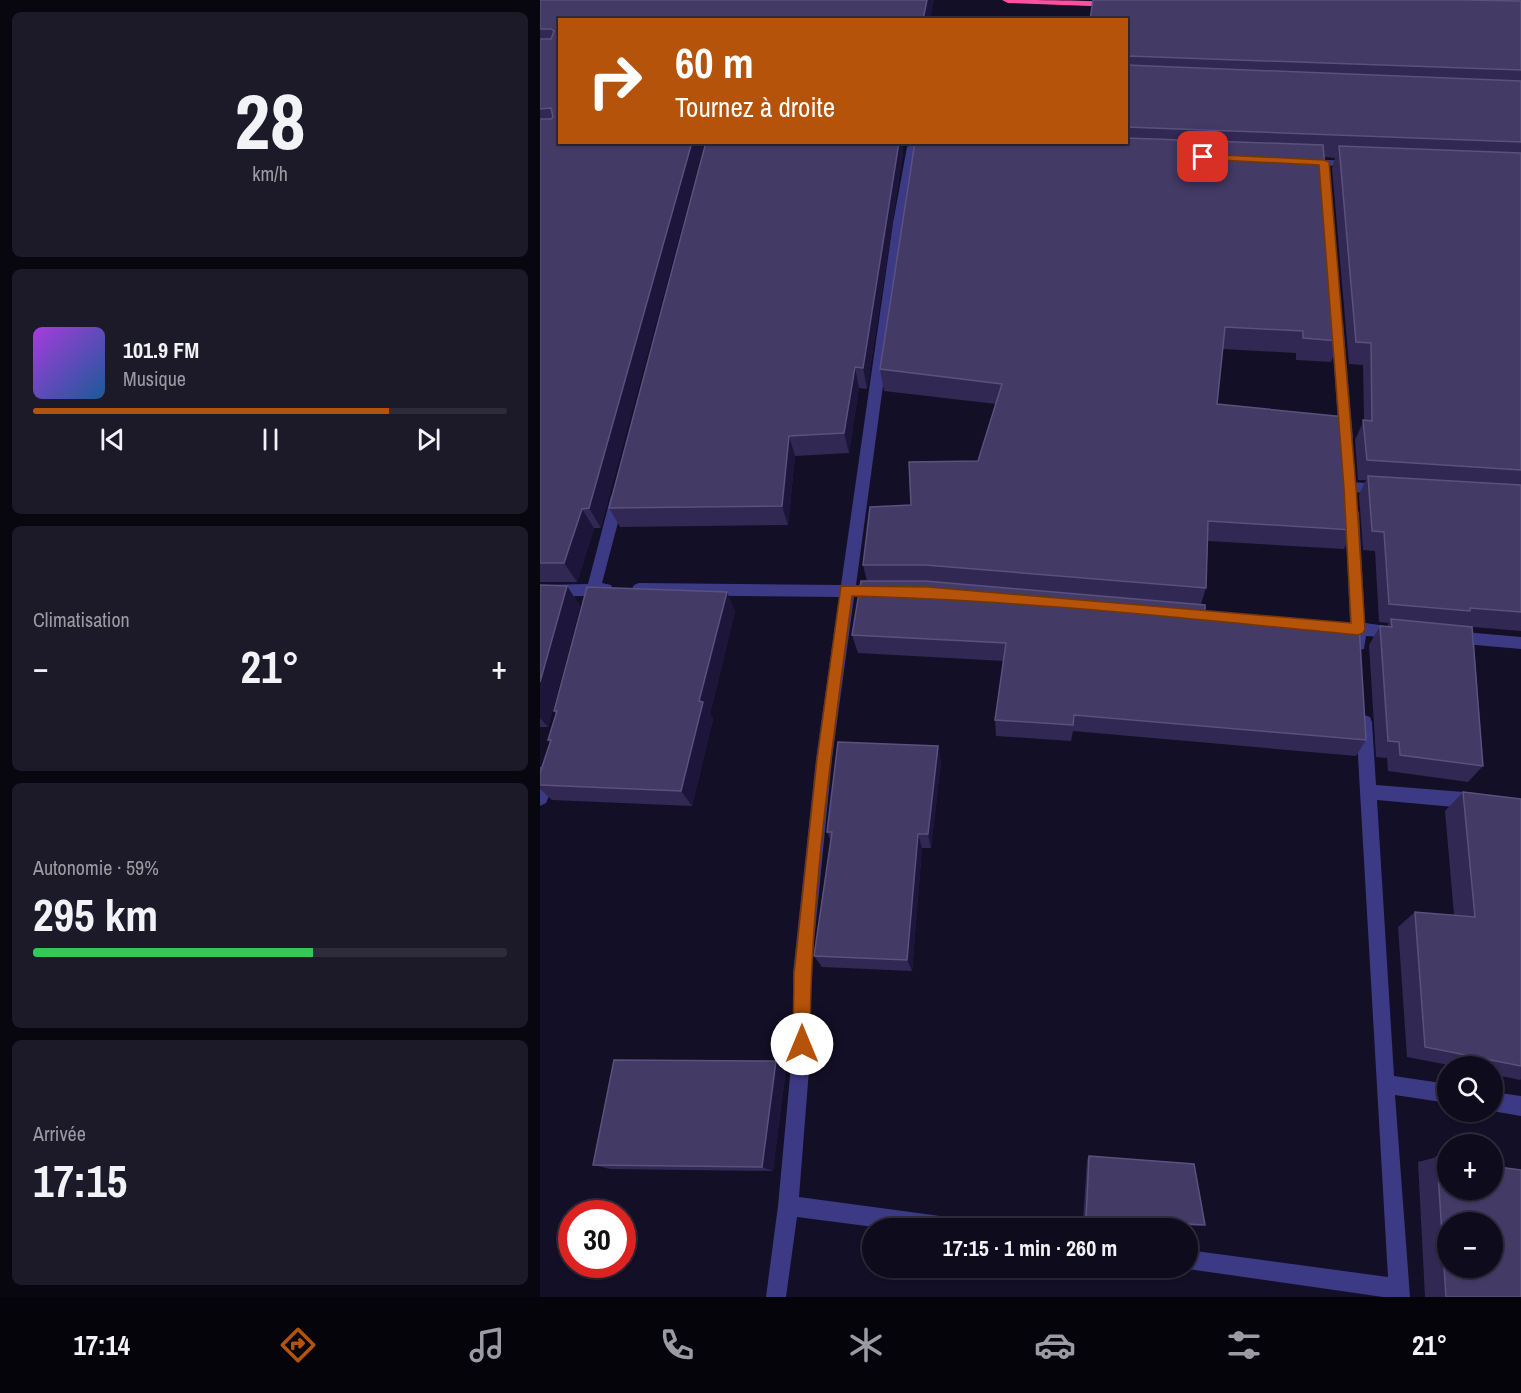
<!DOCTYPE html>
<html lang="fr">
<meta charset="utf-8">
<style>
body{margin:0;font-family:"Archivo Narrow",sans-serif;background:#1c1929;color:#f1f3f6;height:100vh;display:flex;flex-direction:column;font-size:22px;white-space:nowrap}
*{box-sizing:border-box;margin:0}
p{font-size:20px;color:#9b9ba3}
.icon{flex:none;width:33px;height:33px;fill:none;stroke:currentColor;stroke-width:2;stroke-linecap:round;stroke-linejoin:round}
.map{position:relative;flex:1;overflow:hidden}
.panel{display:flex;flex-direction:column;gap:12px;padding:12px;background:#08060f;width:540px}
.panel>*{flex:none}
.hud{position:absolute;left:18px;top:18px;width:570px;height:126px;border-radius:0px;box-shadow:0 2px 4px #0004,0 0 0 2px #2e2b3b;background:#b45309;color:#fff;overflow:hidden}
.controls{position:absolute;left:897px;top:1056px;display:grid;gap:12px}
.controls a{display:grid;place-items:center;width:66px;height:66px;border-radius:50%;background:#0e0b1c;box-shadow:0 2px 4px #0004,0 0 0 2px #2e2b3b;font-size:30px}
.speed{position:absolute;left:18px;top:1200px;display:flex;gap:12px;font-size:30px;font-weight:700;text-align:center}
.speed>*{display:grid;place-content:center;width:78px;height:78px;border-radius:50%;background:#0e0b1c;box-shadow:0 2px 4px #0004,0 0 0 2px #2e2b3b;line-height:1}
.speed .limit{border:9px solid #d22;background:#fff;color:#111}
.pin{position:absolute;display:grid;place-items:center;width:51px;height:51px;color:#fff;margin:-26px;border-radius:12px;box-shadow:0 3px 9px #0006}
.me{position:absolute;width:66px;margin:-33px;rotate:0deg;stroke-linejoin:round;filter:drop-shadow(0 0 4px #0008)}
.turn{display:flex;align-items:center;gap:21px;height:126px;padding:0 18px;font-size:27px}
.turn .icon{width:78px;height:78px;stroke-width:2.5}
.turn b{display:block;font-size:42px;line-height:51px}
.big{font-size:45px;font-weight:800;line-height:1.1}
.panel .card{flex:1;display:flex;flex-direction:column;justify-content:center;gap:9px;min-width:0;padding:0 21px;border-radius:9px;background:#1c1929}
.panel .dial{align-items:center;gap:0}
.dial b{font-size:78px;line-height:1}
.song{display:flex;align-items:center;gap:18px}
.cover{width:72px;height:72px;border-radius:9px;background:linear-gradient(135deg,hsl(280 70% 55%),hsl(210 70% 35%))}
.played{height:6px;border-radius:3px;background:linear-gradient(90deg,#b45309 75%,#2e2b3b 75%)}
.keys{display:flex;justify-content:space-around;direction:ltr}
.heat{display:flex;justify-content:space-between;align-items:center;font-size:33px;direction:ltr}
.charge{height:9px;border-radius:4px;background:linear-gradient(90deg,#34c759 59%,#2e2b3b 0)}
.trip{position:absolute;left:322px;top:1218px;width:336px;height:60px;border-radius:30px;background:#0e0b1c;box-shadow:0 2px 4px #0004,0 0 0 2px #2e2b3b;font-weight:800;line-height:60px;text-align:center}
.dock{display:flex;height:96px;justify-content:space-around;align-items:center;background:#06040b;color:#9b9ba3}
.dock .icon{width:42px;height:42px}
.dock .active{color:#b45309}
.dock b{font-size:27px;color:#f1f3f6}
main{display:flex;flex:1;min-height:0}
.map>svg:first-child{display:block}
</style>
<main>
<section class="panel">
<div class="card dial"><b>28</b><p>km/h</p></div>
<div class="card">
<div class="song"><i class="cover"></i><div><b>101.9 FM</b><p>Musique</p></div></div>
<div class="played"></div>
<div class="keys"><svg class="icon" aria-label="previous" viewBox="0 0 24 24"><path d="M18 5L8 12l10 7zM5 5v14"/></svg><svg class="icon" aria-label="pause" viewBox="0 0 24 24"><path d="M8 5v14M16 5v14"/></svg><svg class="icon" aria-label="next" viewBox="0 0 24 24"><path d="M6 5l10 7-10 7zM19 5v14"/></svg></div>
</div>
<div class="card"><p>Climatisation</p>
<div class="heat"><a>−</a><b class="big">21°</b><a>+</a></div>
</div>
<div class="card"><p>Autonomie · 59%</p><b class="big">295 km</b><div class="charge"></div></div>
<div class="card"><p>Arrivée</p><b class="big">17:15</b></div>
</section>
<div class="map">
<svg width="981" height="1297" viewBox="0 0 981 1297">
<rect width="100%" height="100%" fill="#130f26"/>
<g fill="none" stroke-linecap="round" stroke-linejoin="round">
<g fill="#3d3a85" fill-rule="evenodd">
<path d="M 372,144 L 377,147 L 365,223 L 316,585 L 344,587 L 346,591 L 344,595 L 314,597 L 292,759 L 271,973 L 271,1044 L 259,1197 L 415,1218 L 422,1221 L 425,1228 L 342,1228 L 257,1217 L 246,1297 L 226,1297 L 238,1206 L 253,1044 L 253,973 L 276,759 L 299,597 L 99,595 L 94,593 L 92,589 L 94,585 L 99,583 L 301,585 L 353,223 L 367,147 Z"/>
<path d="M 765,159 L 813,161 L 818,164 L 813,167 L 761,164 L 760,162 Z"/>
<path d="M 797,317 L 803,321 L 813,438 L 806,443 L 799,438 L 791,321 Z"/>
<path d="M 810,482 L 843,484 L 850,489 L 843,494 L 810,492 L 803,487 Z"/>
<path d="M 78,491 L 85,496 L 62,583 L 71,585 L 73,589 L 71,593 L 59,595 L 56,602 L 46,602 L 44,596 L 0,597 L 0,585 L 48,584 L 71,496 Z"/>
<path d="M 812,507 L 819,512 L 825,623 L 861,628 L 863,632 L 861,636 L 856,638 L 826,636 L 824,649 L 819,650 L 814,649 L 811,635 L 803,632 L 801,628 L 803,624 L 810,622 L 805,512 Z"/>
<path d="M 913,631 L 981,637 L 981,649 L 913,643 L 908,641 L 906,637 L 908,633 Z"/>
<path d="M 824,715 L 830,717 L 832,722 L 836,785 L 936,793 L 942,796 L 944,801 L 942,806 L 936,809 L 837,800 L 854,1076 L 908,1084 L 908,1103 L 855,1095 L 870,1297 L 843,1297 L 641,1268 L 648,1268 L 648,1250 L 848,1277 L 816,722 L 818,717 Z"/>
<path d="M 6,765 L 12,767 C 16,777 10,794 6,803 L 0,806 L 0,767 Z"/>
<path d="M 952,1092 L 981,1096 L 981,1116 L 952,1111 Z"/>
</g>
<path fill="#ff4fa3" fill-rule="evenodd" d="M 462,0 C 482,0 572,0 583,4 L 577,7 L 468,3 Z"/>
</g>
<g fill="#312854">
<path d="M 0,0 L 20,20 L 61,528 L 54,528 L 37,582 L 0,582 Z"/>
<path d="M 553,0 L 981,0 L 981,631 L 933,627 L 943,766 L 928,782 L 848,771 L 847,758 L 836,757 L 829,645 L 840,626 L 847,626 L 849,623 L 839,622 L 835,551 L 823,550 L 819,495 L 826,480 L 818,480 L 815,440 L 824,420 L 823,365 L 809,364 L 792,168 L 795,158 L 784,157 L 799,341 L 791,362 L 756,360 L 756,353 L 683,349 L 677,404 L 813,530 L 804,549 L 668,541 L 666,588 L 661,604 L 665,612 L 826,740 L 816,756 L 533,731 L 531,741 L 456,736 L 455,720 L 463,661 L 318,653 L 312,635 L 327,581 L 323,565 L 371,505 L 438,461 L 456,404 L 344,391 L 340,369 L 586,142 L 586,20 Z"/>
<path d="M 166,142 L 362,142 L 363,152 L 327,389 L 319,388 L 309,453 L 255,456 L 248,525 L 80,527 L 69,508 Z"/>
<path d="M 0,585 L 27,586 L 40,606 L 8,727 L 0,727 Z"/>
<path d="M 195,611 L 170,714 L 173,719 L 152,806 L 12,800 L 0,789 L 0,773 L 10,742 L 8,740 L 16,714 L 14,711 Z"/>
<path d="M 398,746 L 401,762 L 391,848 L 382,848 L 372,971 L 282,967 L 274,956 L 291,841 L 287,832 Z"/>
<path d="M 923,792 L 981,799 L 981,1079 L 980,1080 L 952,1074 L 952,1066 L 914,1066 L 867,1057 L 858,927 L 875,912 L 914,915 L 905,811 Z"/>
<path d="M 246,1068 L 233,1171 L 70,1169 L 53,1165 Z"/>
<path d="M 549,1156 L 665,1225 L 658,1226 L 543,1220 L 547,1160 Z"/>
<path d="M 897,1157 L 981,1297 L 885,1297 L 878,1162 Z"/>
</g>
<g fill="#1d163a">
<path d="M 387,0 L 394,0 L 390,20 L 383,20 Z"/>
<path d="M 152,142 L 165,142 L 61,528 L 49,508 Z"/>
<path d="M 359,142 L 362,142 L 363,152 L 327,389 L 323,368 Z"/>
<path d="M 315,367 L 319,388 L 309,453 L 304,433 Z"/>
<path d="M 249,436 L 255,456 L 248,525 L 242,506 Z"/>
<path d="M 42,509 L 54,528 L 37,582 L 24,563 Z"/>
<path d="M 27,586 L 40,606 L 8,727 L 0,718 L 0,682 Z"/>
<path d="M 187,592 L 195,611 L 170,714 L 173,719 L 152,806 L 141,791 L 159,701 Z"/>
<path d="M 398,746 L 401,762 L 391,848 L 388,834 Z"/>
<path d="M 378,834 L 382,848 L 372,971 L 367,960 Z"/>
<path d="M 236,1061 L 246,1068 L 233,1171 L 222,1167 Z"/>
</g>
<g fill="#433a66" stroke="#5a527e" stroke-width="1.5" fill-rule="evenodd">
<path d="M 0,0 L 387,0 L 383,20 L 20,20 L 20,142 L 152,142 L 49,508 L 42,509 L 24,563 L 0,563 L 0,119 L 11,119 L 13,117 L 11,108 L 0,109 L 0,39 L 11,39 L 14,31 L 11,29 L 0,29 Z"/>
<path d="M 553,0 L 926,0 L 981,1 L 981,70 L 588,56 L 586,57 L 586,20 L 550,20 Z"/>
<path d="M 586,65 L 981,81 L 981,142 L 586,127 Z"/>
<path d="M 586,138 L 783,145 L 799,341 L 763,338 L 763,331 L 685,327 L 677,404 L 805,417 L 813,530 L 668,521 L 666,588 L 385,565 L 323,565 L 330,507 L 371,505 L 369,462 L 438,461 L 462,384 L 340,369 L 375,142 L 586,142 Z"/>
<path d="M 166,142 L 359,142 L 323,368 L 315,367 L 304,433 L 249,436 L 242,506 L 69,508 Z"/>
<path d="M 799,146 L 981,153 L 981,470 L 827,460 L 823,420 L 832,421 L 831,343 L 816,342 Z"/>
<path d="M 828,476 L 981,485 L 981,612 L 930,608 L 930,611 L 849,604 L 844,532 L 832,531 Z"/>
<path d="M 321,581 L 385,581 L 665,605 L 665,612 L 819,625 L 826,740 L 534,715 L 533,725 L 455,720 L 466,643 L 312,635 Z"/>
<path d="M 0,585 L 27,586 L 0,682 Z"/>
<path d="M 47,587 L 187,592 L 159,701 L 163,702 L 141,791 L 0,785 L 0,773 L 11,740 L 8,740 L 17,711 L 14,711 Z"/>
<path d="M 851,619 L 932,627 L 943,766 L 860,755 L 859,742 L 848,741 L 840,626 L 852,627 Z"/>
<path d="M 298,742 L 398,746 L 388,834 L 378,834 L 367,960 L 274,956 L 292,832 L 287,832 Z"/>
<path d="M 923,792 L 981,799 L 981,1066 L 885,1047 L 875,912 L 935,917 Z"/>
<path d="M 74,1060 L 236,1061 L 222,1167 L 53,1165 Z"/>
<path d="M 549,1156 L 654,1164 L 665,1225 L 546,1218 Z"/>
<path d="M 897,1157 L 908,1159 L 908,1190 L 952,1190 L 952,1166 L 981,1170 L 981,1297 L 906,1297 ZM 908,1222 L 952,1222 L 952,1268 L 908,1268 Z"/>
</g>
<path fill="#b45309" stroke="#753606" stroke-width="1.5" d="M 663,154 L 784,160 L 789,162 L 816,488 L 825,629 L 823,633 L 818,635 C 650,619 481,600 312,596 C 293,744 270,894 270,1044 L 268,1050 L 262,1053 L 256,1050 L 253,1044 L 254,974 L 277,759 L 301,586 L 388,587 L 811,623 L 804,488 L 779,165 L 659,159 L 659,155 Z"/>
</svg>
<div class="controls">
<a><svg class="icon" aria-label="search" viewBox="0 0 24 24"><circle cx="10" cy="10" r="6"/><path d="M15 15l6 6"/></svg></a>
<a>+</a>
<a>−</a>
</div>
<div class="speed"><div class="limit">30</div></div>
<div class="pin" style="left:663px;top:157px;background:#d93025"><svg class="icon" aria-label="arrive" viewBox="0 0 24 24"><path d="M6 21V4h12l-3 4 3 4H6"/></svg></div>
<svg class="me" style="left:262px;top:1044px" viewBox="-20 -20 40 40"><circle r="19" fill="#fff"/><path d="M0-13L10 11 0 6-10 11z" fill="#b45309"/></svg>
<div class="trip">17:15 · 1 min · 260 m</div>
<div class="hud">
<div class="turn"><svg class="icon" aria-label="right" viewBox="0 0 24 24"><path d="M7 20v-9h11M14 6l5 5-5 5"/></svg><div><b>60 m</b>Tournez à droite</div></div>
</div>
</div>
</main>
<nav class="dock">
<b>17:14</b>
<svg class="icon active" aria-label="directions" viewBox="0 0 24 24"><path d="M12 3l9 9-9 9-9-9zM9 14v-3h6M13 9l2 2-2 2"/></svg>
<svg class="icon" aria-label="music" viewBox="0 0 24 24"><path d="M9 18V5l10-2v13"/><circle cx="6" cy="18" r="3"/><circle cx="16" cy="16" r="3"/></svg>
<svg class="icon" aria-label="phone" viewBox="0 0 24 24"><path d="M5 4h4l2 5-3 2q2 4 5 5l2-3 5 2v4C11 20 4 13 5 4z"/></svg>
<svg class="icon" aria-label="climate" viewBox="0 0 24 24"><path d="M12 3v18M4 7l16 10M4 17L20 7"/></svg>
<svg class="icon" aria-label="car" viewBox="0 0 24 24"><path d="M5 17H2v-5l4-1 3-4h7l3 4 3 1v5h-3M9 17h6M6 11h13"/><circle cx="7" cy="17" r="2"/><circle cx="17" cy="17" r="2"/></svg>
<svg class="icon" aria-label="filters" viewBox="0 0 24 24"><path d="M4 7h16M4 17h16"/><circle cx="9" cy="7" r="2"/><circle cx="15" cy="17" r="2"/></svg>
<b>21°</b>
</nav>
